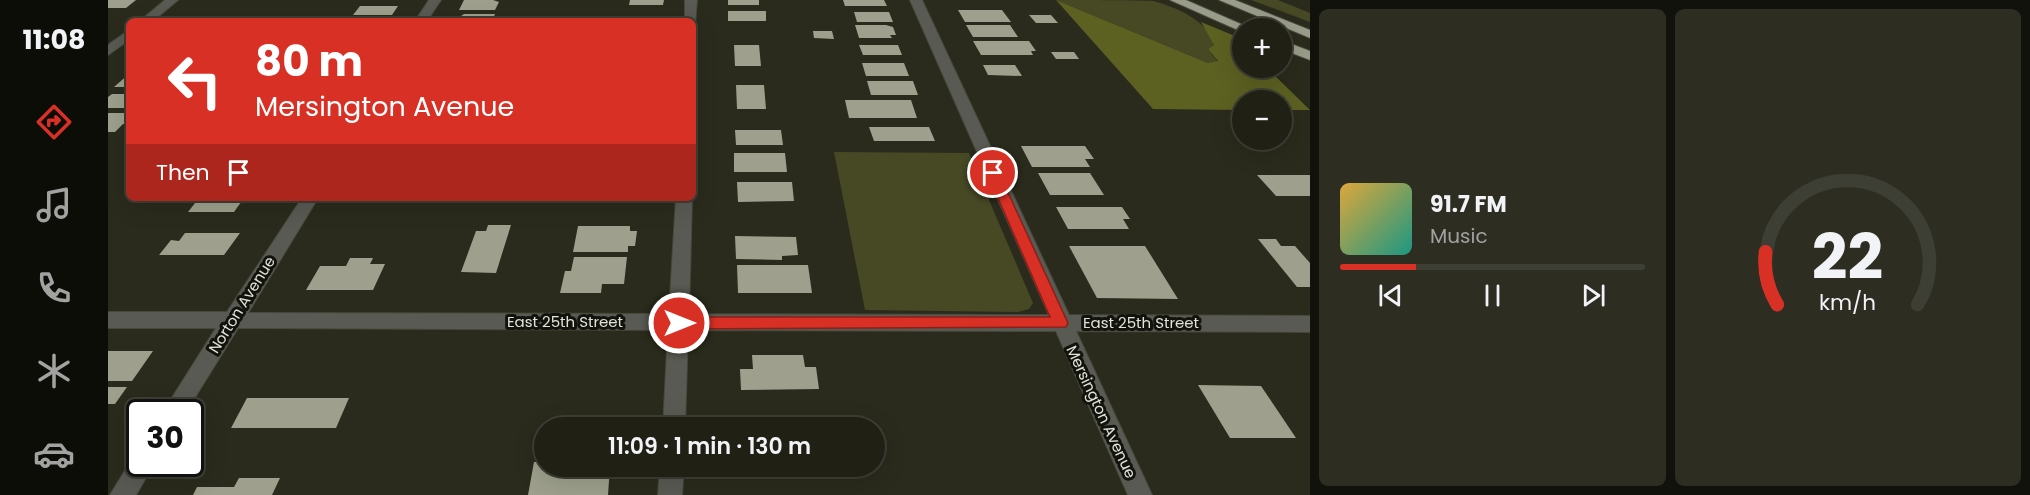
<!DOCTYPE html>
<meta charset="utf-8">
<style>
body{margin:0;font-family:Poppins,sans-serif;background:#2d2d22;color:#f1f3f6;height:100vh;display:flex;flex-direction:column;font-size:22px;white-space:nowrap}
*{box-sizing:border-box;margin:0}
p{font-size:20px;color:#a2a3a0}
.icon{flex:none;width:33px;height:33px;fill:none;stroke:currentColor;stroke-width:2;stroke-linecap:round;stroke-linejoin:round}
.map{position:relative;flex:1;overflow:hidden}
.side{display:flex;flex-direction:column;gap:9px;padding:9px;background:#12120c;width:720px}
.side>*{flex:none}
.hud{position:absolute;left:18px;top:18px;width:570px;height:183px;border-radius:9px;box-shadow:0 6px 24px #0002,0 0 0 2px #3d3e34;background:#d93025;color:#fff;overflow:hidden}
.fabs{position:absolute;left:1124px;top:18px;display:grid;gap:12px}
.fabs a{display:grid;place-items:center;width:60px;height:60px;border-radius:50%;background:#202015;box-shadow:0 6px 24px #0002,0 0 0 2px #3d3e34;font-size:30px}
.speed{position:absolute;left:18px;top:399px;display:flex;gap:12px;font-size:30px;font-weight:700;text-align:center}
.speed>*{display:grid;place-content:center;width:78px;height:78px;border-radius:50%;background:#202015;box-shadow:0 6px 24px #0002,0 0 0 2px #3d3e34;line-height:1}
.speed .limit{border:3px solid #111;border-radius:9px;background:#fff;color:#111}
.pin{position:absolute;display:grid;place-items:center;width:51px;height:51px;color:#fff;margin:-26px;border:3px solid #fff;border-radius:50%;box-shadow:0 2px 6px #0007}
.me{position:absolute;width:66px;margin:-33px;rotate:90deg;stroke-linejoin:round;filter:drop-shadow(0 0 4px #0008)}
.turn{display:flex;align-items:center;gap:21px;height:126px;padding:0 30px;font-size:27px}
.turn .icon{width:78px;height:78px;stroke-width:2.5}
.turn b{display:block;font-size:42px;line-height:51px}
.then{display:flex;align-items:center;height:57px;padding:0 30px;background:#0003;gap:12px;font-size:22px}
.side .card{flex:1;display:flex;flex-direction:column;justify-content:center;gap:9px;min-width:0;padding:0 21px;border-radius:9px;background:#2d2d22}
.side .dial{align-items:center;gap:0}
.dial svg{height:156px;overflow:visible;fill:none;stroke:#3d3e34;stroke-width:7;stroke-linecap:round;text-anchor:middle}
.dial text{fill:#f1f3f6;stroke:none}
.song{display:flex;align-items:center;gap:18px}
.cover{width:72px;height:72px;border-radius:9px;background:linear-gradient(135deg,hsl(40 70% 55%),hsl(170 70% 35%))}
.played{height:6px;border-radius:3px;background:linear-gradient(90deg,#d93025 25%,#3d3e34 25%)}
.keys{display:flex;justify-content:space-around;direction:ltr}
.side .tiles{flex:1;display:grid;gap:9px;grid-template-columns:repeat(2,1fr)}
.trip{position:absolute;left:426px;top:417px;width:351px;height:60px;border-radius:30px;background:#202015;box-shadow:0 6px 24px #0002,0 0 0 2px #3d3e34;font-weight:600;line-height:60px;text-align:center}
main{display:flex;flex:1;min-height:0}
.menu{display:flex;flex-direction:column;width:108px;justify-content:space-around;align-items:center;background:#0d0d08;color:#a2a3a0}
.menu .icon{width:42px;height:42px}
.menu .active{color:#d93025}
.menu b{font-size:27px;color:#f1f3f6}
.map>svg:first-child{display:block}
</style>
<main>
<nav class="menu">
<b>11:08</b>
<svg class="icon active" aria-label="directions" viewBox="0 0 24 24"><path d="M12 3l9 9-9 9-9-9zM9 14v-3h6M13 9l2 2-2 2"/></svg>
<svg class="icon" aria-label="music" viewBox="0 0 24 24"><path d="M9 18V5l10-2v13"/><circle cx="6" cy="18" r="3"/><circle cx="16" cy="16" r="3"/></svg>
<svg class="icon" aria-label="phone" viewBox="0 0 24 24"><path d="M5 4h4l2 5-3 2q2 4 5 5l2-3 5 2v4C11 20 4 13 5 4z"/></svg>
<svg class="icon" aria-label="climate" viewBox="0 0 24 24"><path d="M12 3v18M4 7l16 10M4 17L20 7"/></svg>
<svg class="icon" aria-label="car" viewBox="0 0 24 24"><path d="M5 17H2v-5l4-1 3-4h7l3 4 3 1v5h-3M9 17h6M6 11h13"/><circle cx="7" cy="17" r="2"/><circle cx="17" cy="17" r="2"/></svg>
</nav>
<div class="map">
<svg width="1202" height="495" viewBox="0 0 1202 495">
<rect width="100%" height="100%" fill="#2a2b1c"/>
<g fill="#464924">
<path d="M 948,0 C 971,0 1026,0 1045,1 C 1068,7 1100,20 1106,45 L 1100,49 L 1110,62 L 1100,63 Z"/>
<path d="M 1143,0 L 1170,0 L 1202,13 L 1202,22 Z"/>
<path d="M 726,152 L 861,153 L 925,303 L 921,309 L 910,312 L 757,310 Z"/>
</g>
<path fill="#5c6021" d="M 948,0 L 1100,63 L 1110,61 L 1100,49 L 1106,45 L 1093,22 L 1127,36 L 1134,43 L 1134,68 L 1159,68 L 1202,110 L 1173,110 L 1173,100 L 1134,100 L 1134,110 L 1045,109 Z"/>
<g fill="#9ea08d">
<path d="M 0,0 L 28,0 L 18,8 L 0,8 Z"/>
<path d="M 356,0 L 385,0 L 391,2 L 387,10 L 351,10 Z"/>
<path d="M 522,0 L 556,0 L 555,5 L 521,5 Z"/>
<rect x="620" y="0" width="31" height="5"/>
<path d="M 735,0 L 776,0 L 779,6 L 737,6 Z"/>
<path d="M 252,6 L 290,6 L 284,15 L 245,15 Z"/>
<path d="M 850,10 L 894,10 L 903,22 L 857,22 Z"/>
<rect x="620" y="11" width="38" height="10"/>
<path d="M 746,12 L 781,12 L 785,22 L 749,22 Z"/>
<path d="M 356,14 L 387,14 L 384,21 L 346,21 Z"/>
<path d="M 921,15 L 943,15 L 950,23 L 928,23 Z"/>
<path d="M 747,25 L 778,25 L 785,27 L 788,35 L 782,35 L 784,38 L 751,38 Z"/>
<path d="M 858,25 L 902,25 L 910,37 L 865,37 Z"/>
<path d="M 705,31 L 724,31 L 726,39 L 706,38 Z"/>
<path d="M 865,41 L 921,41 L 928,51 L 923,51 L 925,55 L 873,55 Z"/>
<path d="M 626,45 L 651,45 L 653,66 L 627,66 Z"/>
<path d="M 751,45 L 790,45 L 794,55 L 755,55 Z"/>
<path d="M 943,52 L 966,52 L 971,59 L 948,59 Z"/>
<path d="M 754,63 L 796,63 L 801,76 L 758,76 Z"/>
<path d="M 875,65 L 907,65 L 914,76 L 880,75 Z"/>
<path d="M 21,74 L 21,87 L 6,87 Z"/>
<path d="M 759,81 L 805,81 L 810,95 L 763,95 Z"/>
<path d="M 628,85 L 656,85 L 658,109 L 629,109 Z"/>
<path d="M 4,94 L 21,94 L 21,108 L 0,108 L 0,97 Z"/>
<path d="M 737,100 L 803,100 L 809,118 L 741,118 Z"/>
<path d="M 0,113 L 21,113 L 21,124 L 15,124 L 7,132 L 0,132 Z"/>
<path d="M 761,127 L 821,127 L 827,141 L 766,141 Z"/>
<path d="M 627,130 L 673,130 L 675,145 L 628,145 Z"/>
<path d="M 913,146 L 977,146 L 986,159 L 977,159 L 982,167 L 924,167 Z"/>
<path d="M 626,153 L 677,153 L 679,172 L 626,172 Z"/>
<path d="M 930,173 L 982,173 L 996,195 L 942,195 Z"/>
<path d="M 1149,175 L 1202,175 L 1202,196 L 1168,196 Z"/>
<path d="M 629,182 L 684,182 L 686,201 L 630,202 Z"/>
<path d="M 91,198 L 136,198 L 126,212 L 80,212 Z"/>
<path d="M 948,207 L 1014,207 L 1022,219 L 1015,219 L 1021,229 L 960,229 Z"/>
<path d="M 380,225 L 403,225 L 388,273 L 353,272 L 368,231 L 378,231 Z"/>
<path d="M 470,226 L 522,226 L 522,231 L 529,231 L 527,246 L 520,246 L 520,252 L 465,252 Z"/>
<path d="M 77,233 L 132,233 L 116,255 L 51,255 L 63,240 L 71,241 Z"/>
<path d="M 627,236 L 688,237 L 690,255 L 674,256 L 674,260 L 628,259 Z"/>
<path d="M 1150,239 L 1168,239 L 1173,246 L 1187,246 L 1202,263 L 1202,287 L 1189,287 Z"/>
<path d="M 961,246 L 1037,246 L 1070,299 L 989,298 Z"/>
<path d="M 466,257 L 519,257 L 516,284 L 494,284 L 493,293 L 452,293 L 457,271 L 463,271 Z"/>
<path d="M 242,258 L 265,258 L 262,264 L 277,264 L 265,290 L 198,290 L 212,266 L 238,266 Z"/>
<path d="M 629,265 L 700,265 L 704,293 L 630,293 Z"/>
<path d="M 0,351 L 45,351 L 24,381 L 0,381 Z"/>
<path d="M 644,355 L 695,355 L 697,367 L 708,367 L 711,389 L 633,390 L 632,369 L 645,369 Z"/>
<path d="M 1090,385 L 1153,386 L 1188,438 L 1122,438 Z"/>
<path d="M 0,387 L 19,387 L 7,404 L 0,404 Z"/>
<path d="M 139,398 L 241,398 L 228,428 L 123,428 Z"/>
<path d="M 426,462 L 436,462 L 436,466 L 502,466 L 500,495 L 420,495 Z"/>
<path d="M 131,478 L 172,478 L 164,495 L 85,495 L 89,487 L 126,487 Z"/>
</g>
<g fill="none" stroke-linecap="round" stroke-linejoin="round">
<g stroke="#47483a" stroke-width="2">
<g id="minor">
<path d="M 57,0 L 70,0 L 45,21 L 32,21 Z"/>
<path d="M 321,0 L 333,0 L 319,21 L 307,21 Z"/>
<path d="M 577,0 L 589,0 L 587,24 L 577,21 Z"/>
<path d="M 802,0 L 814,0 L 961,315 L 1202,316 L 1202,332 L 968,331 L 1044,495 L 1020,495 L 948,331 L 580,330 L 577,428 L 555,428 L 560,330 L 130,328 L 78,412 L 55,412 L 108,328 L 0,328 L 0,312 L 119,312 L 194,198 L 210,198 L 140,313 L 561,314 L 568,198 L 584,198 L 581,314 L 941,315 Z"/>
<path d="M 21,30 L 21,40 L 0,55 L 0,45 Z"/>
<path d="M 32,454 L 32,464 L 46,464 L 28,495 L 2,495 L 26,456 Z"/>
<path d="M 552,466 L 576,466 L 574,495 L 550,495 Z"/>
</g>
</g>
<g stroke="#47483a" stroke-width="2">
<g id="highway">
<path d="M 1062,0 L 1078,0 L 1142,28 L 1132,31 Z"/>
<path d="M 1111,0 L 1127,0 L 1202,30 L 1202,38 Z"/>
<path d="M 1173,40 L 1202,51 L 1202,60 L 1173,49 Z"/>
</g>
</g>
<use href="#minor" fill="#595a53" fill-rule="evenodd"/>
<use href="#highway" fill="#9a9c8a" fill-rule="evenodd"/>
</g>
<path fill="#d93025" stroke="#8d1f18" stroke-width="1.5" d="M 885,169 L 891,173 L 960,323 L 958,327 L 571,329 L 563,323 L 571,317 L 942,317 L 879,173 Z"/>
<g text-anchor="middle" stroke-width="6" stroke-linejoin="round" paint-order="stroke">
<g font-size="15" fill="#e1e3d9" stroke="#12130c">
<text transform="translate(134 305) rotate(-58)" y="5">Norton Avenue</text>
<text x="457" y="327">East 25th Street</text>
<text x="1033" y="328">East 25th Street</text>
<text transform="translate(993 412) rotate(65)" y="5">Mersington Avenue</text>
</g>
</g>
</svg>
<div class="fabs">
<a>+</a>
<a>−</a>
</div>
<div class="speed"><div class="limit">30</div></div>
<div class="pin" style="left:885px;top:173px;background:#d93025"><svg class="icon" aria-label="arrive" viewBox="0 0 24 24"><path d="M6 21V4h12l-3 4 3 4H6"/></svg></div>
<svg class="me" style="left:571px;top:323px" viewBox="-20 -20 40 40"><circle r="17" fill="#d93025" stroke="#fff" stroke-width="3"/><path d="M0-11L8 9 0 5-8 9z" fill="#fff"/></svg>
<div class="trip">11:09 · 1 min · 130 m</div>
<div class="hud">
<div class="turn"><svg class="icon" aria-label="left" viewBox="0 0 24 24"><path d="M17 20v-9H6M10 6l-5 5 5 5"/></svg><div><b>80 m</b>Mersington Avenue</div></div>
<div class="then">Then<svg class="icon" aria-label="arrive" viewBox="0 0 24 24"><path d="M6 21V4h12l-3 4 3 4H6"/></svg></div>
</div>
</div>
<section class="side">
<div class="tiles">
<div class="card">
<div class="song"><i class="cover"></i><div><b>91.7 FM</b><p>Music</p></div></div>
<div class="played"></div>
<div class="keys"><svg class="icon" aria-label="previous" viewBox="0 0 24 24"><path d="M18 5L8 12l10 7zM5 5v14"/></svg><svg class="icon" aria-label="pause" viewBox="0 0 24 24"><path d="M8 5v14M16 5v14"/></svg><svg class="icon" aria-label="next" viewBox="0 0 24 24"><path d="M6 5l10 7-10 7zM19 5v14"/></svg></div>
</div>
<div class="card dial"><svg viewBox="0 0 100 80">
<path d="M14 69A42 42 0 1 1 86 69"/>
<path d="M14 69A42 42 0 0 1 8 42" stroke="#d93025"/>
<text x="50" y="56" font-size="32" font-weight="700">22</text>
<text x="50" y="72" font-size="11">km/h</text>
</svg></div>
</div>
</section>
</main>
